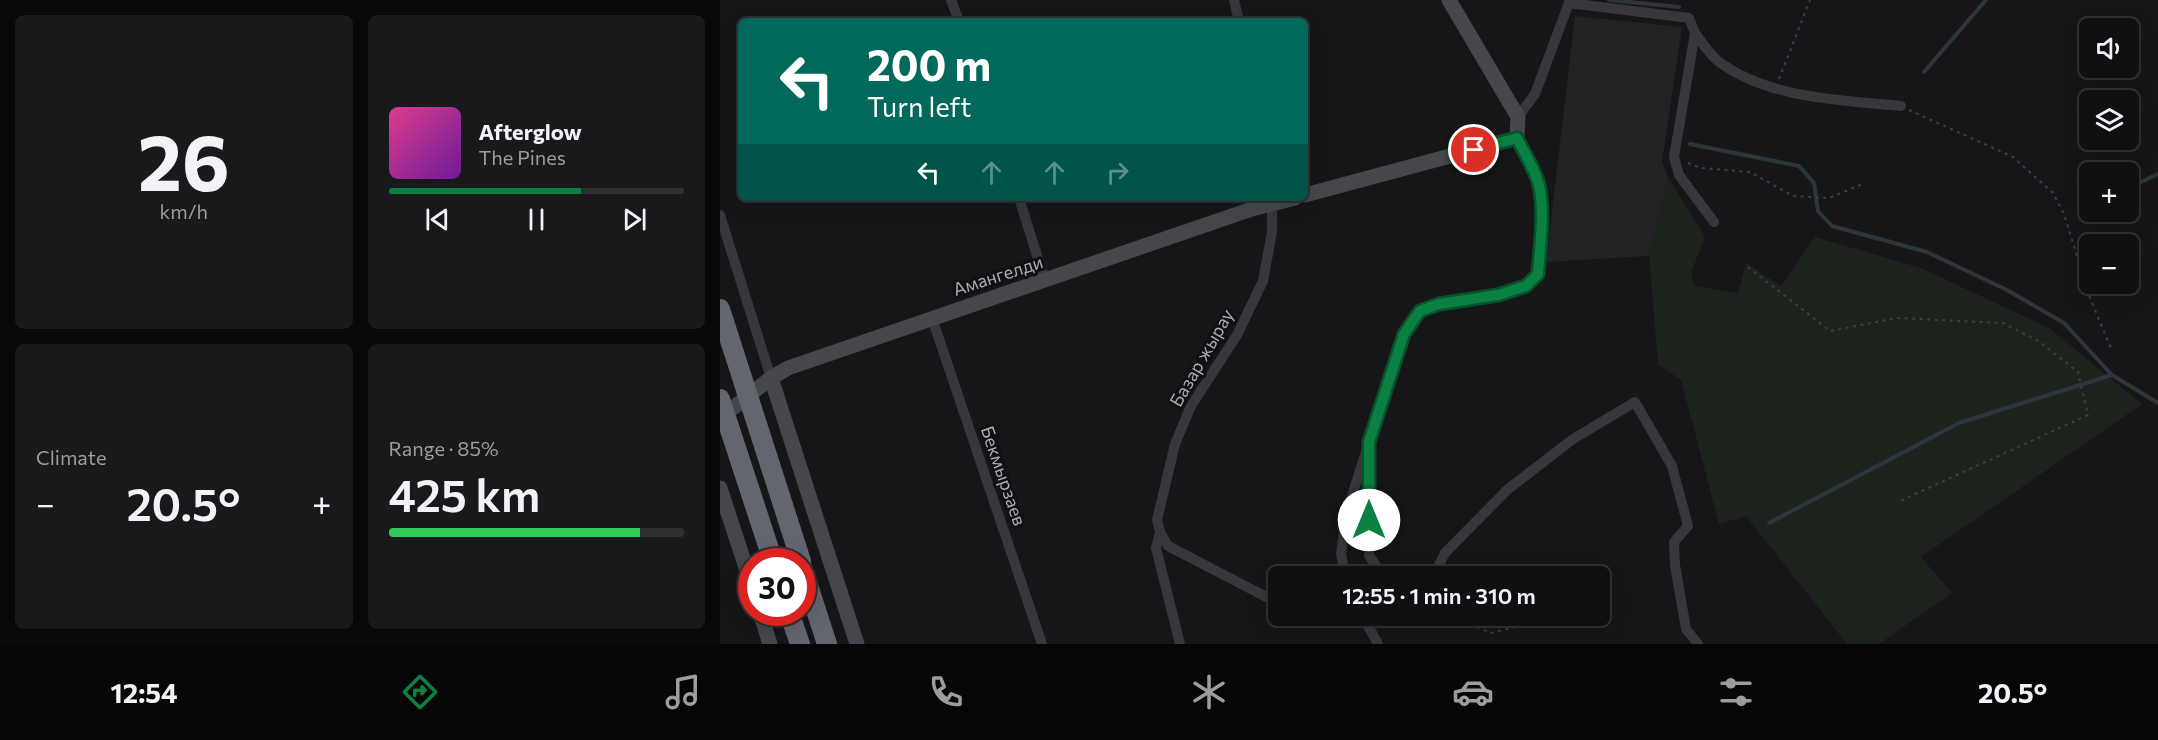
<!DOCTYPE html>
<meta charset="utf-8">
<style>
body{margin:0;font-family:Commissioner,sans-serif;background:#19191b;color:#f1f3f6;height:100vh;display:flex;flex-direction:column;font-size:22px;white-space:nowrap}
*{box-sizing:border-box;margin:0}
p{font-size:20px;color:#9c9d9f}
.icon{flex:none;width:33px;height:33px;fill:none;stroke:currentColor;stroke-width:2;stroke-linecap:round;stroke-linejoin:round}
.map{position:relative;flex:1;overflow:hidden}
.sheet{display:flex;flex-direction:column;gap:15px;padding:15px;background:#09090a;width:720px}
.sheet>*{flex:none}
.hud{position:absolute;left:18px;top:18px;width:570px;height:183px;border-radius:9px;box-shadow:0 6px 24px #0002,0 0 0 2px #303032;background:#00695c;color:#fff;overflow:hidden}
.controls{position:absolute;left:1359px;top:18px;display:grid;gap:12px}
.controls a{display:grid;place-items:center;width:60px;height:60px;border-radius:9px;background:#101012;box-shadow:0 6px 24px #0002,0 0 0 2px #303032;font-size:30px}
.speed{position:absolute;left:18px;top:548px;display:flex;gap:12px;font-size:30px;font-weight:700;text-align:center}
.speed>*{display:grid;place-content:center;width:78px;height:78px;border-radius:50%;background:#101012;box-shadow:0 6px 24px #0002,0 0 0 2px #303032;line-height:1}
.speed .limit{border:9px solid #d22;background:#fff;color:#111}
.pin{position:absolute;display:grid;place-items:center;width:51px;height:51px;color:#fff;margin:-26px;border:3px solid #fff;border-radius:50%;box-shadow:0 2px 6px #0007}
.me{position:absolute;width:66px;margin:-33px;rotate:0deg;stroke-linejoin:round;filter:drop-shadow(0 0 4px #0008)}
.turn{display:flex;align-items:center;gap:21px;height:126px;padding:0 30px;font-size:27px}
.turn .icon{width:78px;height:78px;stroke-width:2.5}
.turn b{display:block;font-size:42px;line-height:51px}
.lanes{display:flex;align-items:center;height:57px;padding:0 30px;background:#0003;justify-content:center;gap:30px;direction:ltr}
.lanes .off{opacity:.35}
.big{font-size:45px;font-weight:600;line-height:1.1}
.sheet .tile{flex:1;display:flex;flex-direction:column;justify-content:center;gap:9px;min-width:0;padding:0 21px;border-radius:9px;background:#19191b}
.sheet .dial{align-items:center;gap:0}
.dial b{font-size:78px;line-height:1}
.song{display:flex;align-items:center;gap:18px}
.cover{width:72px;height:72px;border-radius:9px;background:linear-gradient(135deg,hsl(330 70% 55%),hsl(280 70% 35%))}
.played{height:6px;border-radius:3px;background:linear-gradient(90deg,#0b8043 65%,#303032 65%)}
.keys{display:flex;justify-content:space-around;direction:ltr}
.heat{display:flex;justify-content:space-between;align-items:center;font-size:33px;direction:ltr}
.charge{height:9px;border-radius:4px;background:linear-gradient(90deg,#34c759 85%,#303032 0)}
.sheet .tiles{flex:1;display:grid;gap:15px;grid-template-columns:repeat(2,1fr)}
.trip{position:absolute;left:548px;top:566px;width:342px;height:60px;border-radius:9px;background:#101012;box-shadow:0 6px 24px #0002,0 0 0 2px #303032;font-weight:600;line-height:60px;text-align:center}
.tab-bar{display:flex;height:96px;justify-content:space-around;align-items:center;background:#060607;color:#9c9d9f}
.tab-bar .icon{width:42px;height:42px}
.tab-bar .on{color:#0b8043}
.tab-bar b{font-size:27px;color:#f1f3f6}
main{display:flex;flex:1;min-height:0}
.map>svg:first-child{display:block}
</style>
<main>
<section class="sheet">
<div class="tiles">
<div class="tile dial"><b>26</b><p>km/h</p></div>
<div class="tile">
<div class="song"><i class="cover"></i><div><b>Afterglow</b><p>The Pines</p></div></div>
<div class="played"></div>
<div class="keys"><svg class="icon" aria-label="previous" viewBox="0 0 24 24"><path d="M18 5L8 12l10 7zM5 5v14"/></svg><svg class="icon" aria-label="pause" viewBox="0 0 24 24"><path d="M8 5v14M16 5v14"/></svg><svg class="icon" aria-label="next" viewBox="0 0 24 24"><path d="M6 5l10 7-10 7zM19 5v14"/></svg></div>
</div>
<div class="tile"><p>Climate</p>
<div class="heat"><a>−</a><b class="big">20.5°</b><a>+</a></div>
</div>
<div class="tile"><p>Range · 85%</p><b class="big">425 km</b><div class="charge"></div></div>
</div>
</section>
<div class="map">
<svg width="1438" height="644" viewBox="0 0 1438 644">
<rect width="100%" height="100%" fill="#161618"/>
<path fill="#222225" d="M 855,16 L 962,27 L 942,162 L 948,177 L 929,256 L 826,262 Z"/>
<path fill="#1c231d" d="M 948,177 L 985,237 L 971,273 L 974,286 L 1018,293 L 1026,263 L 1061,286 L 1095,237 L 1201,268 L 1329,328 L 1422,404 L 1201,557 L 1232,593 L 1159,644 L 1127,644 L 1026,516 L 999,524 L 961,380 L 938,364 L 929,256 Z"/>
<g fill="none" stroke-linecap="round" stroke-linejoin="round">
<g stroke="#2c353c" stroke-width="4">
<path d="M 889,0 L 959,7"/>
<path d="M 1204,72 L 1266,0"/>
<path d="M 970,144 L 1079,166 L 1094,183 L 1098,211 L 1112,226 L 1207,252 L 1287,290 L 1344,323 L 1392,375 L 1438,403"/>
<path d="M 1408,188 L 1438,174"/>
<path d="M 1363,211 L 1370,207"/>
<path d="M 1049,523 L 1239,423 L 1392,375"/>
</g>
<g stroke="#3d3f44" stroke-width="2" stroke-dasharray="3 4.5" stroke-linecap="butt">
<path d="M 1059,79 L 1090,0"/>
<path d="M 1189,110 L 1293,157 L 1333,193 L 1344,214 L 1370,298 L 1391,348"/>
<path d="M 968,163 L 981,168 L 1030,172 L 1073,196 L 1109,198 L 1145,183"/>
<path d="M 1028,267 L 1110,331 L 1177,318 L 1283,323 L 1320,342 L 1358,372 L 1368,415 L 1180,501"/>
<path d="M 845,576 L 847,574"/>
<path d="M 748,615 L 757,627 L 771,633 L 796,627 L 807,615"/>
</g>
<g stroke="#37383d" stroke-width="10">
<path d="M 231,0 L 239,21"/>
<path d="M 514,0 L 519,21"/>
<path d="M 849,3 L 969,18 L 975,33 L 954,157 L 959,175 L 994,222"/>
<path d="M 975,33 C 982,42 989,54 998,61 C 1048,99 1122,100 1181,106"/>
<path d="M 798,117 L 815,94 L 850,0"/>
<path d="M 299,198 L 325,281"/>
<path d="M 552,204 L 552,232 L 543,281 L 517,335 L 471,406 L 455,444 L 437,520 L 440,532 L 448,546 L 558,603"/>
<path d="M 0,215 L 51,378"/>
<path d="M 212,318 L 322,644"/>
<path d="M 649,454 L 649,555 L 662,576"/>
<path d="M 440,532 L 436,548 L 460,644"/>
<path d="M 625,576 L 621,554 L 626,514 L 684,334 L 700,311 L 719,304 L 778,295 L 806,286 L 818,274 L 822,205 L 819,183 L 797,138"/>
<path d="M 713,576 L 725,553 L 787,490 L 853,439 L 915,402 L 952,466 L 968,526 L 954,542 L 955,565 L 966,629 L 978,644"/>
<path d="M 642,615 L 658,644"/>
</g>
<g stroke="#45474d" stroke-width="15">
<path d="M 585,195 L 797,138 L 798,117 L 729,0"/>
<path d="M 51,378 L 137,644"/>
<path d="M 0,418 L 51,378 L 68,368 L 532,209 L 575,198"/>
<path d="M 0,488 L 32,586"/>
<path d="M 40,612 L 50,644"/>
</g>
<g stroke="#63666e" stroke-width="20">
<path d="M 0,309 L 81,561"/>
<path d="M 0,399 L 53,561"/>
<path d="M 82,567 L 107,644"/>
<path d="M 69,612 L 80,644"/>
</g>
</g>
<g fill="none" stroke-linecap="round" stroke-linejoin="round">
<g stroke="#07532c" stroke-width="15">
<path id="route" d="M 649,520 L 649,442 L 684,334 L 700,311 L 719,304 L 778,295 L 806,286 L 818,274 C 820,245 825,213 819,185 C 815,169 804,153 797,138 L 754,150"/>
</g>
<use href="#route" stroke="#0b8043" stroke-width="10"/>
</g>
<g text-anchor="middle" stroke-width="6" stroke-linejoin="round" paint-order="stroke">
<g font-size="18" fill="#a8adb8" stroke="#111113">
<text transform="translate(278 276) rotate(-18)" y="6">Амангелди</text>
<text transform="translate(482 358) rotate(-60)" y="6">Базар жырау</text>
<text transform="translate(283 476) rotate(71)" y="6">Бекмырзаев</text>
</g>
</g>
</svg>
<div class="controls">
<a><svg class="icon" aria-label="sound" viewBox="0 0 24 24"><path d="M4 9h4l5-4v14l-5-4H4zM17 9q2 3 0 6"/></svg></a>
<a><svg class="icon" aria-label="layers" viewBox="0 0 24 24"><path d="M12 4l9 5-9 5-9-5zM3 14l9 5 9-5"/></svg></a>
<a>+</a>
<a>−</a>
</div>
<div class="speed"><div class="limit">30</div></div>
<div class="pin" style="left:754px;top:150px;background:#d93025"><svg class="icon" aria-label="arrive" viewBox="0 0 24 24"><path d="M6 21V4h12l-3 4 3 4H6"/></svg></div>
<svg class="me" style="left:649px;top:520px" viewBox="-20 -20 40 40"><circle r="19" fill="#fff"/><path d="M0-13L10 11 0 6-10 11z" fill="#0b8043"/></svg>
<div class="trip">12:55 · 1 min · 310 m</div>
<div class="hud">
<div class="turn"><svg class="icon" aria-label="left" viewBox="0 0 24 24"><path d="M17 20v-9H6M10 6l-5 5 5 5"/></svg><div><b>200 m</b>Turn left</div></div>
<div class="lanes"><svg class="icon" aria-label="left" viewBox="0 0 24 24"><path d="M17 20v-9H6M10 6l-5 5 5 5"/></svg><svg class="icon off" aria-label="ahead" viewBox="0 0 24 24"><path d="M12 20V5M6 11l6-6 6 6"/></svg><svg class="icon off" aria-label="ahead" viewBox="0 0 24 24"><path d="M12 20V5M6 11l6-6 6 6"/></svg><svg class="icon off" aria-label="right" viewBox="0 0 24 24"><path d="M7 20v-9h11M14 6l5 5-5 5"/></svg></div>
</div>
</div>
</main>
<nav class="tab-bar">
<b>12:54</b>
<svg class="icon on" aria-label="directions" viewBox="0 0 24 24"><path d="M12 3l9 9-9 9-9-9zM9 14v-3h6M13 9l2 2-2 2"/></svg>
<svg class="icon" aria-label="music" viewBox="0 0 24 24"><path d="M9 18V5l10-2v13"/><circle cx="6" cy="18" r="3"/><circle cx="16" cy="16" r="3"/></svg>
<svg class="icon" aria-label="phone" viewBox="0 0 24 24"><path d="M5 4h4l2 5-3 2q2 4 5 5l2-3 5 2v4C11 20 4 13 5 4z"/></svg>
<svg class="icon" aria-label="climate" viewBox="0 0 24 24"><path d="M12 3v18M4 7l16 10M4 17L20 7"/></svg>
<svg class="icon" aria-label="car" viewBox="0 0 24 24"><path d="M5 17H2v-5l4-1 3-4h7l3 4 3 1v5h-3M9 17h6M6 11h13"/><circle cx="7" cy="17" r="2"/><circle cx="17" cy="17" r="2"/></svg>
<svg class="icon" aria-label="filters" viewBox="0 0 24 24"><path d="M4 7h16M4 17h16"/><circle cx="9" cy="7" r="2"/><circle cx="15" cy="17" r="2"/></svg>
<b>20.5°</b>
</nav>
